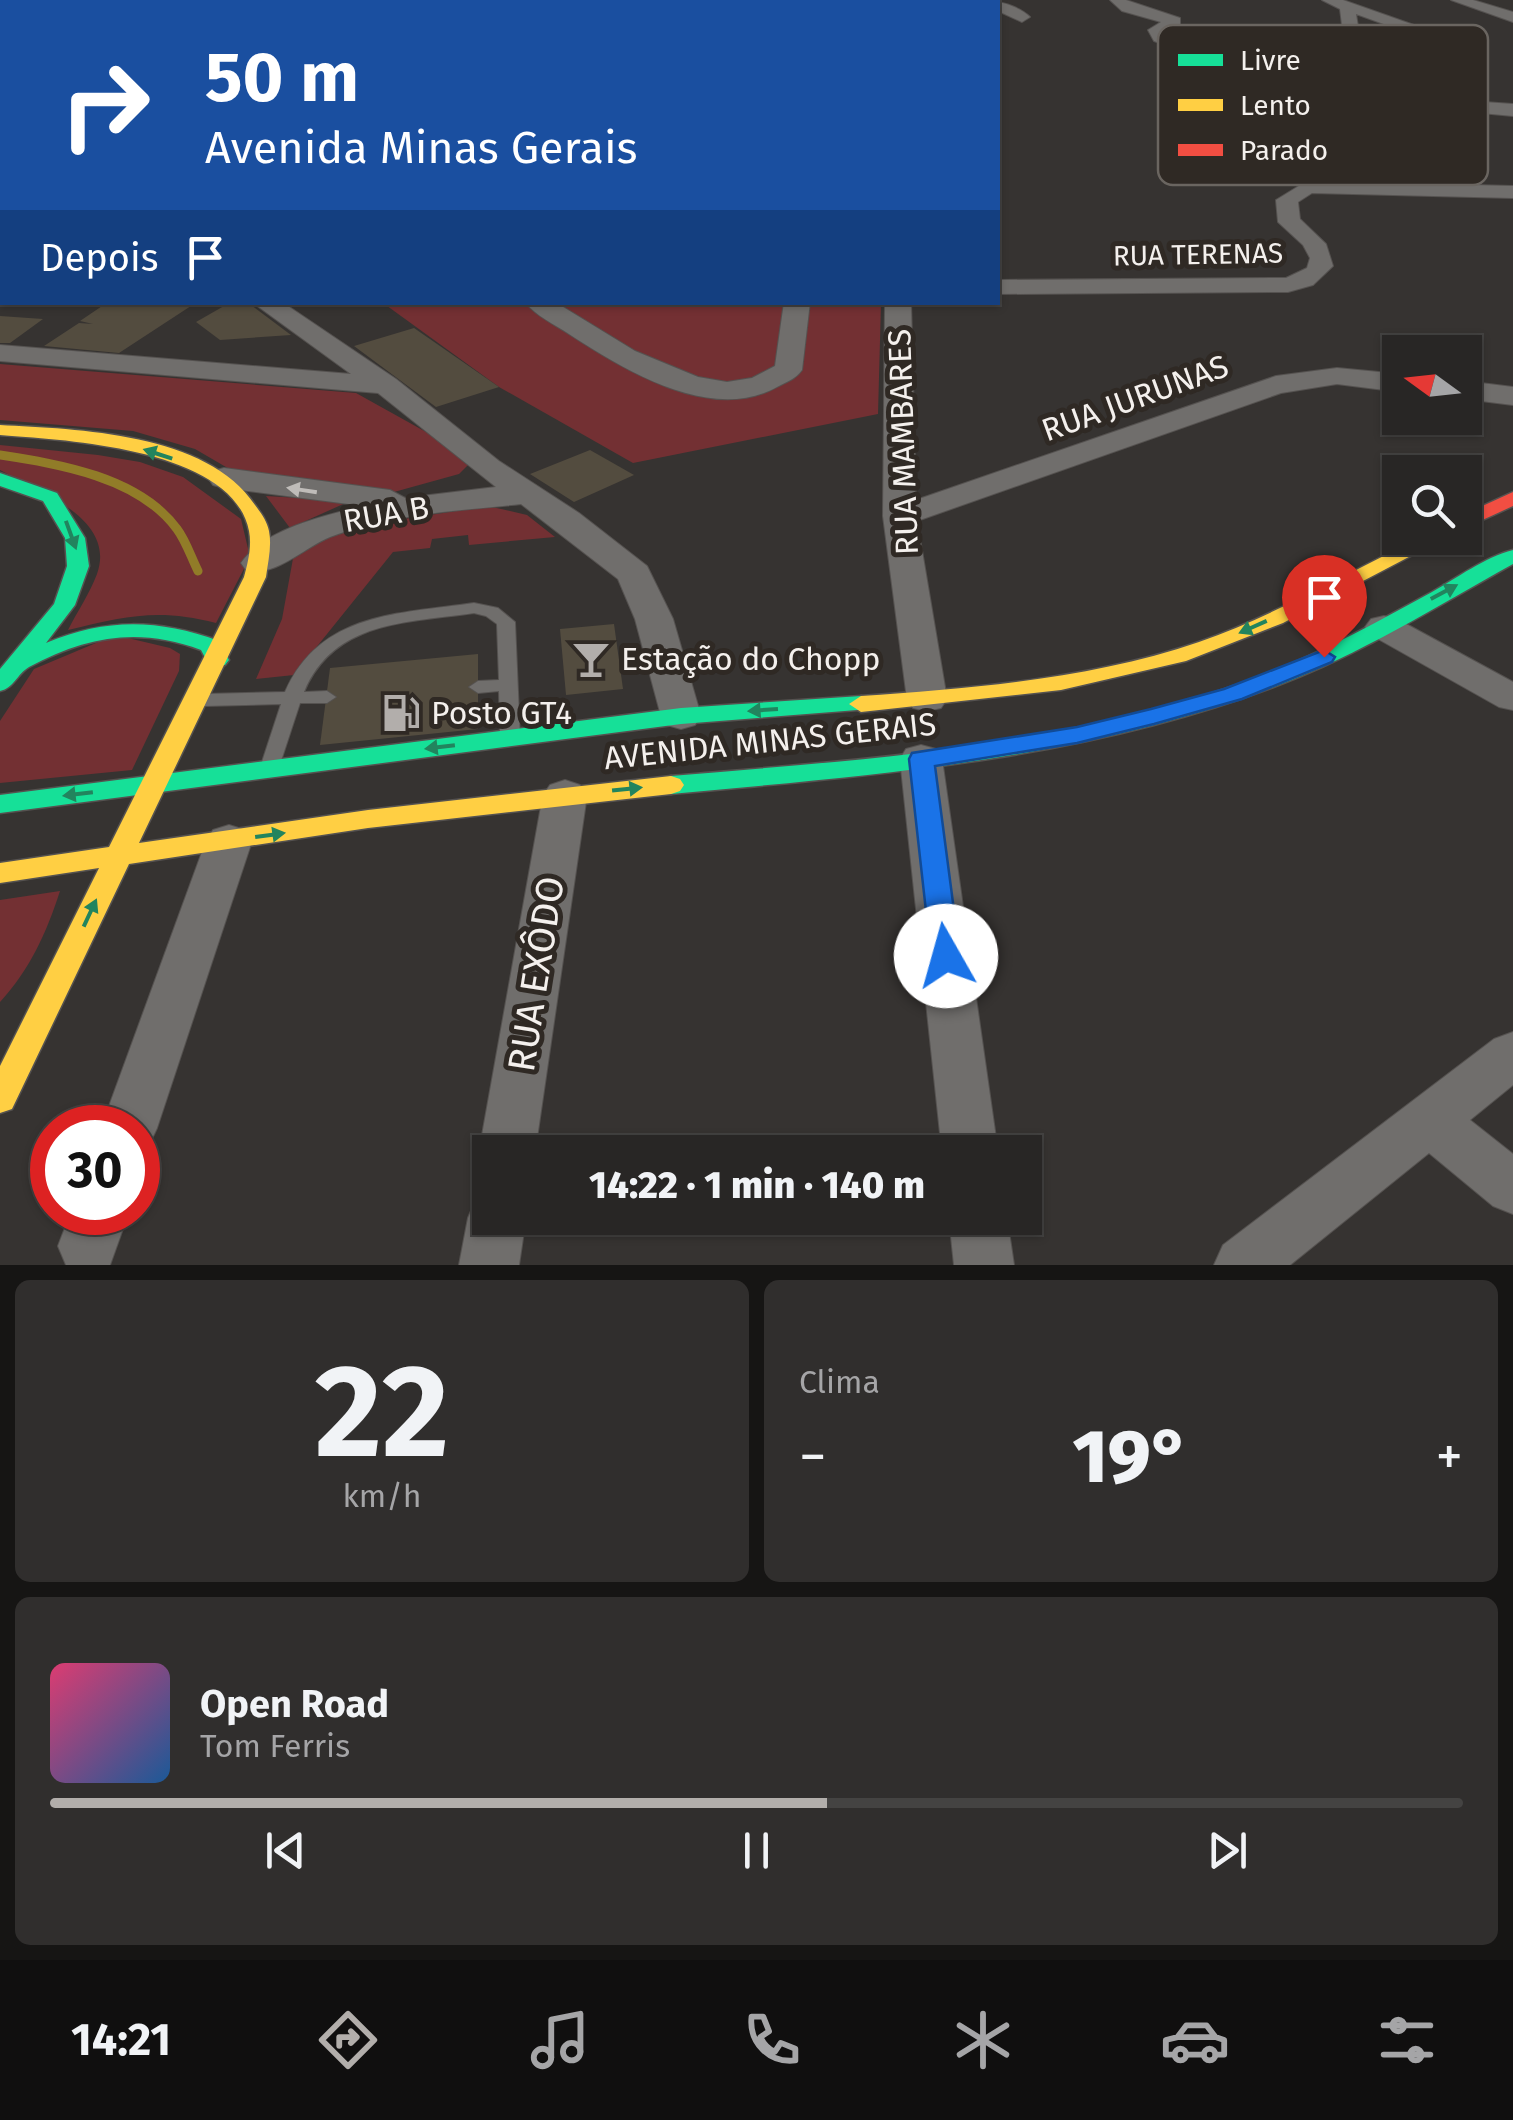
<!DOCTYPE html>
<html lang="pt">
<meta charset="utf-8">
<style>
body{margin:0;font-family:"Fira Sans",sans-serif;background:#302e2d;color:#f1f3f6;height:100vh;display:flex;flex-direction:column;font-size:38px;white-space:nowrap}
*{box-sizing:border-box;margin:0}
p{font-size:32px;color:#a5a5a7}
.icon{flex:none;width:55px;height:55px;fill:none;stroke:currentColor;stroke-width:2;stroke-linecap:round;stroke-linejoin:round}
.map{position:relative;height:1265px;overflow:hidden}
.drawer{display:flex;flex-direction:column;gap:15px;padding:15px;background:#161514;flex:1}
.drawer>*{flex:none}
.top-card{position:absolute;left:0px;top:0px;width:1000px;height:305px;box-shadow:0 2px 8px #0004,0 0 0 2px #444342;background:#1a4fa0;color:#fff;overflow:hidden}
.needle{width:65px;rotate:285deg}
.controls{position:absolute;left:1382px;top:335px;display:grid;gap:20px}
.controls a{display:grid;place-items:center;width:100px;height:100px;border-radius:0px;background:#282625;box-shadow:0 2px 8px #0004,0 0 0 2px #444342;font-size:50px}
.speed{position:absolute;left:30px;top:1105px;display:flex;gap:20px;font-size:50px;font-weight:700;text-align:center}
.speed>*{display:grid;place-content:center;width:130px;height:130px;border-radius:50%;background:#282625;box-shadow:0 2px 8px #0004,0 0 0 2px #444342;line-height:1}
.speed .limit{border:15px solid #d22;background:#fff;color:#111}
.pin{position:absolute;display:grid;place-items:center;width:85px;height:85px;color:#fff;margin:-102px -42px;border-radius:50% 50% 50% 0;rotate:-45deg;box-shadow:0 0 10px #0007}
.pin .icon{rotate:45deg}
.me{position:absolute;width:110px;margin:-55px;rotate:353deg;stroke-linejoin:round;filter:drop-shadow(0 0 8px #0008)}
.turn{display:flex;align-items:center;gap:35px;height:210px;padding:0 40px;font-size:45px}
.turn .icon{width:130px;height:130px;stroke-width:2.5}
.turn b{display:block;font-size:70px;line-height:85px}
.then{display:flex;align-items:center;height:95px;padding:0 40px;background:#0003;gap:20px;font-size:38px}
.big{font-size:75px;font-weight:800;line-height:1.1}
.drawer .card{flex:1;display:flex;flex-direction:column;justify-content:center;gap:15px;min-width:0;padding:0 35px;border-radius:15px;background:#302e2d}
.drawer .dial{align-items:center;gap:0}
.dial b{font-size:130px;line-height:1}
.song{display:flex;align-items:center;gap:30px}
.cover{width:120px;height:120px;border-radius:15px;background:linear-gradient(135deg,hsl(340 70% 55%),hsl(210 70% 35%))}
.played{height:10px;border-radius:5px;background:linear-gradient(90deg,#b2aeab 55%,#444342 55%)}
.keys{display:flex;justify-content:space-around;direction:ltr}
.heat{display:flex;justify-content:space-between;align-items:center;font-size:55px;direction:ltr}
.drawer .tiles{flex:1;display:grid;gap:15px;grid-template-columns:1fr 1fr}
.card:last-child{grid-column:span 2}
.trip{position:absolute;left:472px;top:1135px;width:570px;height:100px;border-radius:0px;background:#282625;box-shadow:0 2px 8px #0004,0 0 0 2px #444342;font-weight:800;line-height:100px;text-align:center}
.tabs{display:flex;height:160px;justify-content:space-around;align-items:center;background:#100f0f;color:#a5a5a7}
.tabs .icon{width:70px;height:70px}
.tabs .selected{color:#b2aeab}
.tabs b{font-size:45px;color:#f1f3f6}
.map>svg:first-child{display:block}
</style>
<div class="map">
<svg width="1513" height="1265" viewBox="0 0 1513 1265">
<rect width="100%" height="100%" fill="#363331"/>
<g fill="#733033">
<path d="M 383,303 L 881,303 L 878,414 L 633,463 L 499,387 Z"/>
<path d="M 0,364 L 356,393 L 462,452 L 468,465 L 459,474 L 394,492 L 238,474 L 195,449 L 133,431 L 0,420 Z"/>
<path d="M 0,445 L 98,455 L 140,462 L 183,477 L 241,519 L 250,557 L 216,623 C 159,608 125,616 68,630 C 77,612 90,593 97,574 C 117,518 37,491 0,470 Z"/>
<path d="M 266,496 L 350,501 L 290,528 Z"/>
<path d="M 488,506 L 527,515 L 555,537 L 469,545 L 468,535 L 432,539 L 430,548 L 393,552 L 294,675 L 256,679 L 282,619 L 294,553 L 333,530 Z"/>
<path d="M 115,635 L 170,648 L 180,654 L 179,671 L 132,770 L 0,783 L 0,721 L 34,669 Z"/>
<path d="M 60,891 C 46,934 30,969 0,1002 L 0,900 Z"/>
</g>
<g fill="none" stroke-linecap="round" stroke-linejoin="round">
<path stroke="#917c28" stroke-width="9" d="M 0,455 C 59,464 139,477 177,529 C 186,541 191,557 198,571"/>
</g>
<g fill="#534c3f">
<path d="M 108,302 L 197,302 L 119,353 L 44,346 L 79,323 L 93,324 L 80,321 Z"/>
<path d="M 231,302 L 251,305 L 291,335 L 220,340 L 196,322 Z"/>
<path d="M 0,316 L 43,319 L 10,343 L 0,343 Z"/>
<path d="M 414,328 L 499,387 L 436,407 L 354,346 Z"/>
<path d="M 590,450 L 634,475 L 574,502 L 530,474 Z"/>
<path d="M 614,624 L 623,689 L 566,695 L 560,629 Z"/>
<path d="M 478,654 L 478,729 L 320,745 L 330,668 Z"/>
</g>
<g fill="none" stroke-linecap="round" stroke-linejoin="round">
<g stroke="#555250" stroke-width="2">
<path id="lane" d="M 474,603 L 498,608 L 515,622 L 520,738 L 517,742 L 510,744 L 500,738 L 499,691 L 478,693 L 469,687 L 478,681 L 499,680 L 497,624 L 486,616 L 474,613 C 408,623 334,620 304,692 L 327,691 L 336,697 L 327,703 L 300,703 L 277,773 L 263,773 L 260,768 L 281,704 L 204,706 L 195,700 L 204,694 L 285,692 C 320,612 399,614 474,603 Z"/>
</g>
<g stroke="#555250" stroke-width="2">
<g id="street">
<path d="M 648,0 L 778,0 L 779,2 L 649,2 Z"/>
<path d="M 1110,0 L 1126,0 L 1180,18 L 1180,24 L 1165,32 L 1173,37 L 1289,45 L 1337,41 L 1343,33 L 1340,9 L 1322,0 L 1343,0 L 1465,43 L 1477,59 L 1452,90 L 1446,91 L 1274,81 L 1265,76 L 1268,72 L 1441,80 L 1460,59 L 1453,49 L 1356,14 L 1359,33 L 1348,48 L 1342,50 L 1289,55 L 1171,47 L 1154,41 L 1148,30 L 1161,22 L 1122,11 Z"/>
<path d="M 1451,0 L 1473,0 L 1513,12 L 1513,22 Z"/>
<path d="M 994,2 C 1005,2 1022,9 1030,17 L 1022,22 L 998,11 Z"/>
<path d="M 1412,97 L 1513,104 L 1513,116 L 1406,106 L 1406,98 Z"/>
<rect x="0" y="99" width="2" height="10"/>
<path d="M 1307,181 L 1513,186 L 1513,198 L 1312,193 L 1298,202 L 1300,219 L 1326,244 L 1333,266 L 1313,285 L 1288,292 L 998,294 L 998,280 L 1286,278 L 1307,268 L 1310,258 L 1303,245 L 1278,222 L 1276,200 Z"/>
<rect x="0" y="267" width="2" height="14"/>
<path d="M 252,302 L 282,302 L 396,379 L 499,461 L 579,513 L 647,566 L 673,619 L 701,716 L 695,725 L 681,729 L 667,725 L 661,716 L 635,619 L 618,579 L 521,504 C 457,511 390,514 330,537 C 303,548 275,578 246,570 L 241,563 C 264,529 326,515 364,506 L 224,488 L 213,485 L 208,478 L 213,471 L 224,468 L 390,490 L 405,498 L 496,487 L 378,393 L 0,361 L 0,345 L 351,374 Z"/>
<path d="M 525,302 L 555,302 L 635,351 L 698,377 L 727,382 L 752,378 L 775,366 L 784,302 L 810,302 L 802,370 C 796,379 786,382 777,387 C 711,424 623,369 569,334 C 554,324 536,316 525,302 Z"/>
<path d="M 885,302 L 911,302 L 916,500 L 1276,376 L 1337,368 L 1400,374 L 1400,392 L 1337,384 L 1281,393 L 917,521 L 947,699 L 941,708 L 927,711 L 913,708 L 907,699 L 883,516 Z"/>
<path d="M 1465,381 L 1513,387 L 1513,405 L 1465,399 Z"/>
<path d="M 1384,616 L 1397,619 L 1513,682 L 1513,710 L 1499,707 L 1371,635 L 1365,627 L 1371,619 Z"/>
<path d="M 921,745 L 936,749 L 942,759 L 998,1152 L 942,1152 L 900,759 L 906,749 Z"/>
<path d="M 565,780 L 580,785 L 587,795 L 535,1152 L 490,1152 L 490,1171 L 479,1152 L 543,795 L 550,785 Z"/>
<path d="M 229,825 L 245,830 L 252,841 L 157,1128 L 149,1145 L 138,1149 L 138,1128 L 101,1128 L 206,841 L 213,830 Z"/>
<path d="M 1513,1032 L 1513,1085 L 1470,1120 L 1513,1154 L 1513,1214 L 1493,1206 L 1429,1153 L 1290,1265 L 1214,1265 L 1223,1245 L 1494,1039 Z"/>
<path d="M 490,1194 L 490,1218 L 526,1218 L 519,1265 L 459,1265 L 468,1218 L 476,1199 Z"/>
<path d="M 71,1212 L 129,1212 L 110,1265 L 66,1265 L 58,1246 Z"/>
<path d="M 949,1218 L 1007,1218 L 1014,1265 L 954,1265 Z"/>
</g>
</g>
<g stroke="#555250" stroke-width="3">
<g id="fast">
<path d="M 0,473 L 57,493 L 85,538 L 89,566 L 75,605 L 46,643 C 106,618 158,619 219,641 L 229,660 L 225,665 L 209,665 L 201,650 C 139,627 87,636 29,667 C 17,674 14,688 0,691 L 0,669 L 54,604 L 67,566 L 65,538 L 43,501 L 0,486 Z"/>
<path d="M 1513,550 L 1513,564 C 1436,607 1359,655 1276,686 C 1083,760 875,775 671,794 L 662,791 L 658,785 L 662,779 L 671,776 C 869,759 1073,747 1262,676 C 1321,653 1377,622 1432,592 C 1457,578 1485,557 1513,550 Z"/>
<path d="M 861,696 L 870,699 L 873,704 L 870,709 L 681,724 L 0,813 L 0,795 L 681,708 Z"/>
</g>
</g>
<g stroke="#555250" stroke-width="3">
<g id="slow">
<path d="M 0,425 C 77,429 208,433 255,505 C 261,513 267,521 269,531 C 272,546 268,562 266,577 L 139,843 L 368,810 L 671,776 L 680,779 L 684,785 L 680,791 L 671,794 L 368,828 L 129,864 L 12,1109 L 0,1113 L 0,1066 L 99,868 L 0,883 L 0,863 L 109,847 L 244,577 C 248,562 252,546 249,531 C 233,448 65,440 0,435 Z"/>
<path d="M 1420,538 L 1445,538 L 1283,623 L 1186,661 L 1061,690 L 861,712 L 849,704 L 861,696 C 974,688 1091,679 1199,642 C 1276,615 1347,573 1420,538 Z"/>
</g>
</g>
<g stroke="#555250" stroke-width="3">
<path id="jam" d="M 1513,492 L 1513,506 L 1465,528 L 1465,514 Z"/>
</g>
<use href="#lane" fill="#706e6c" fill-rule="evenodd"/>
<use href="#street" fill="#706e6c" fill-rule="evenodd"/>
<use href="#fast" fill="#16e098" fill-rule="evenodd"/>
<use href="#slow" fill="#ffcf43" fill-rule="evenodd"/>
<use href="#jam" fill="#f24e42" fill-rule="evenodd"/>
</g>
<defs><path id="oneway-solid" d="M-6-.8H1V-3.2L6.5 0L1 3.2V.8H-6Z" transform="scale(2.5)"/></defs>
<g fill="#22845e">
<use href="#oneway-solid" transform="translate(158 454) rotate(-162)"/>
<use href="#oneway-solid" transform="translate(71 535) rotate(70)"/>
<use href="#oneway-solid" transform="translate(1444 592) rotate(-28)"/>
<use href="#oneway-solid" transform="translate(1253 627) rotate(156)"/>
<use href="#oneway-solid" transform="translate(763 710) rotate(176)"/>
<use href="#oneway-solid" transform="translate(440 747) rotate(173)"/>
<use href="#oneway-solid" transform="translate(627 789) rotate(-6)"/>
<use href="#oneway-solid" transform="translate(78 794) rotate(173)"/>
<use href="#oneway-solid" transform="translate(270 835) rotate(-8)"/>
<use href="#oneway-solid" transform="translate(90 913) rotate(-65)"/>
</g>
<use fill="#bfbcb9" href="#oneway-solid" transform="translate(302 490) rotate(-171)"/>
<path fill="#1a73e8" stroke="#114b97" stroke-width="2.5" d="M 1324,650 L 1335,657 L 1332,662 L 1242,699 L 1154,724 L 1077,743 L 935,766 L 960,956 L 956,964 L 946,967 L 935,964 L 931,956 L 909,759 L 912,753 L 1077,727 L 1151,709 L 1224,689 Z"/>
<defs>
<g id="bar-bare" transform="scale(3)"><path d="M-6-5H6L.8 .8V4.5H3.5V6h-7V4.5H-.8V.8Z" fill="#b2aeab" stroke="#2f2924" stroke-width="2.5" paint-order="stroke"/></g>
<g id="fuel-bare" transform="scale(3)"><path d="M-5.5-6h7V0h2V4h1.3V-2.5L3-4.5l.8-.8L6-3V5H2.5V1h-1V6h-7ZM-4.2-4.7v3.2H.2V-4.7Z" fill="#b2aeab" stroke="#2f2924" stroke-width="2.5" paint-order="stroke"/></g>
</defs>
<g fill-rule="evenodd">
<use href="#bar-bare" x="591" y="659"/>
<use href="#fuel-bare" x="401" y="713"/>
</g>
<g text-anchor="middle" stroke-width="10" stroke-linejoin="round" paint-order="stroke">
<g font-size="28" fill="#f4f0ed" stroke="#2f2924">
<text transform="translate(1198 254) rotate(-1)" y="10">RUA TERENAS</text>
</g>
<g font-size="32" fill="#f4f0ed" stroke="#2f2924">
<text transform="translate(1135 398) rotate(-20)" y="11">RUA JURUNAS</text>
<text transform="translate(903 442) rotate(-92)" y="11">RUA MAMBARES</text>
<text transform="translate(386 514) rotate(-10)" y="11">RUA B</text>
<text transform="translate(770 741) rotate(-6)" y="11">AVENIDA MINAS GERAIS</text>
</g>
<g font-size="32" fill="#f4f0ed" stroke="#2f2924" text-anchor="start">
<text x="621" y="670">Estação do Chopp</text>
<text x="431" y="724">Posto GT4</text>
</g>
<g font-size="38" fill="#f4f0ed" stroke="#2f2924">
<text transform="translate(536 974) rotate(-81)" y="13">RUA EXÔDO</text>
</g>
</g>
<rect x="1158" y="25" width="330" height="160" rx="15" fill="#2f2924" stroke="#6a6560" stroke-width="2.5"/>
<rect x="1178" y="54" width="45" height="12" fill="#16e098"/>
<rect x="1178" y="99" width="45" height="12" fill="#ffcf43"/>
<rect x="1178" y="144" width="45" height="12" fill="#f24e42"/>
<g font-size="28" fill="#f4f0ed">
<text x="1240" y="70">Livre</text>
<text x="1240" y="115">Lento</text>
<text x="1240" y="160">Parado</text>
</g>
</svg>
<div class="controls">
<a><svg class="needle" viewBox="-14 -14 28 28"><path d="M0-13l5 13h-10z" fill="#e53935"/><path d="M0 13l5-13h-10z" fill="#a5a5a7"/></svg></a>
<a><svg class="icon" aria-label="search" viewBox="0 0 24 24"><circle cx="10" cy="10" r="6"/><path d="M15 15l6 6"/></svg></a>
</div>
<div class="speed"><div class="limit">30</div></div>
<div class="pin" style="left:1324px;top:657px;background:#d93025"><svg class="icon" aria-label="arrive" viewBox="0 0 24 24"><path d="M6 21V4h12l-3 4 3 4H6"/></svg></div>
<svg class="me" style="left:946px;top:956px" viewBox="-20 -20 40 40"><circle r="19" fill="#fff"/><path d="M0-13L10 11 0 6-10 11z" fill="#1a73e8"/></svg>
<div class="trip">14:22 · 1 min · 140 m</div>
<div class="top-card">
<div class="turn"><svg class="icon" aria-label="right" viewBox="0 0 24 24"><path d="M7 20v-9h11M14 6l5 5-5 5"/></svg><div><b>50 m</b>Avenida Minas Gerais</div></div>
<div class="then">Depois<svg class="icon" aria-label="arrive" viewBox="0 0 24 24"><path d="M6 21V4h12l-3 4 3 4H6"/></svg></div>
</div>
</div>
<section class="drawer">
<div class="tiles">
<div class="card dial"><b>22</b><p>km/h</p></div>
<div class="card"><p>Clima</p>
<div class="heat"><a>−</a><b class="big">19°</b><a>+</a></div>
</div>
<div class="card">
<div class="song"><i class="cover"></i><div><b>Open Road</b><p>Tom Ferris</p></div></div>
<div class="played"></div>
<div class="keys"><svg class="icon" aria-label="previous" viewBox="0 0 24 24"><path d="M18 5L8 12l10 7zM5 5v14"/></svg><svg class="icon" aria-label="pause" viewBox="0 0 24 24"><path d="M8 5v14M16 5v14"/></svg><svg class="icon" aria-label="next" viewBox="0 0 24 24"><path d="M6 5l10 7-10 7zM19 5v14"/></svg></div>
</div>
</div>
</section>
<nav class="tabs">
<b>14:21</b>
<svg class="icon selected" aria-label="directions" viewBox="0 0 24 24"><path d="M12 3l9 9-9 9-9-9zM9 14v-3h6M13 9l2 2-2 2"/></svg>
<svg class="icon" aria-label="music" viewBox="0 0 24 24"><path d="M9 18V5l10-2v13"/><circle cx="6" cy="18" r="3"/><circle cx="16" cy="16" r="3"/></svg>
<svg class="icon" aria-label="phone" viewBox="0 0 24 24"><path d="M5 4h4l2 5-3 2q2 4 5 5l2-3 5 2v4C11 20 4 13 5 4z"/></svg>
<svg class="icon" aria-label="climate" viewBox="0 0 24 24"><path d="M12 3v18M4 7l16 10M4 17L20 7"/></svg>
<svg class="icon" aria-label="car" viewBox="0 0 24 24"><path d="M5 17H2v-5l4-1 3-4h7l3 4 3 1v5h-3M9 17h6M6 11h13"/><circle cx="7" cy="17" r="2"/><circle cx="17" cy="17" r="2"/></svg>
<svg class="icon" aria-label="filters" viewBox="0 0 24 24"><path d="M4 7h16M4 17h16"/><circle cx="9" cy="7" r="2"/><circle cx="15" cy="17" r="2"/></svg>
</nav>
